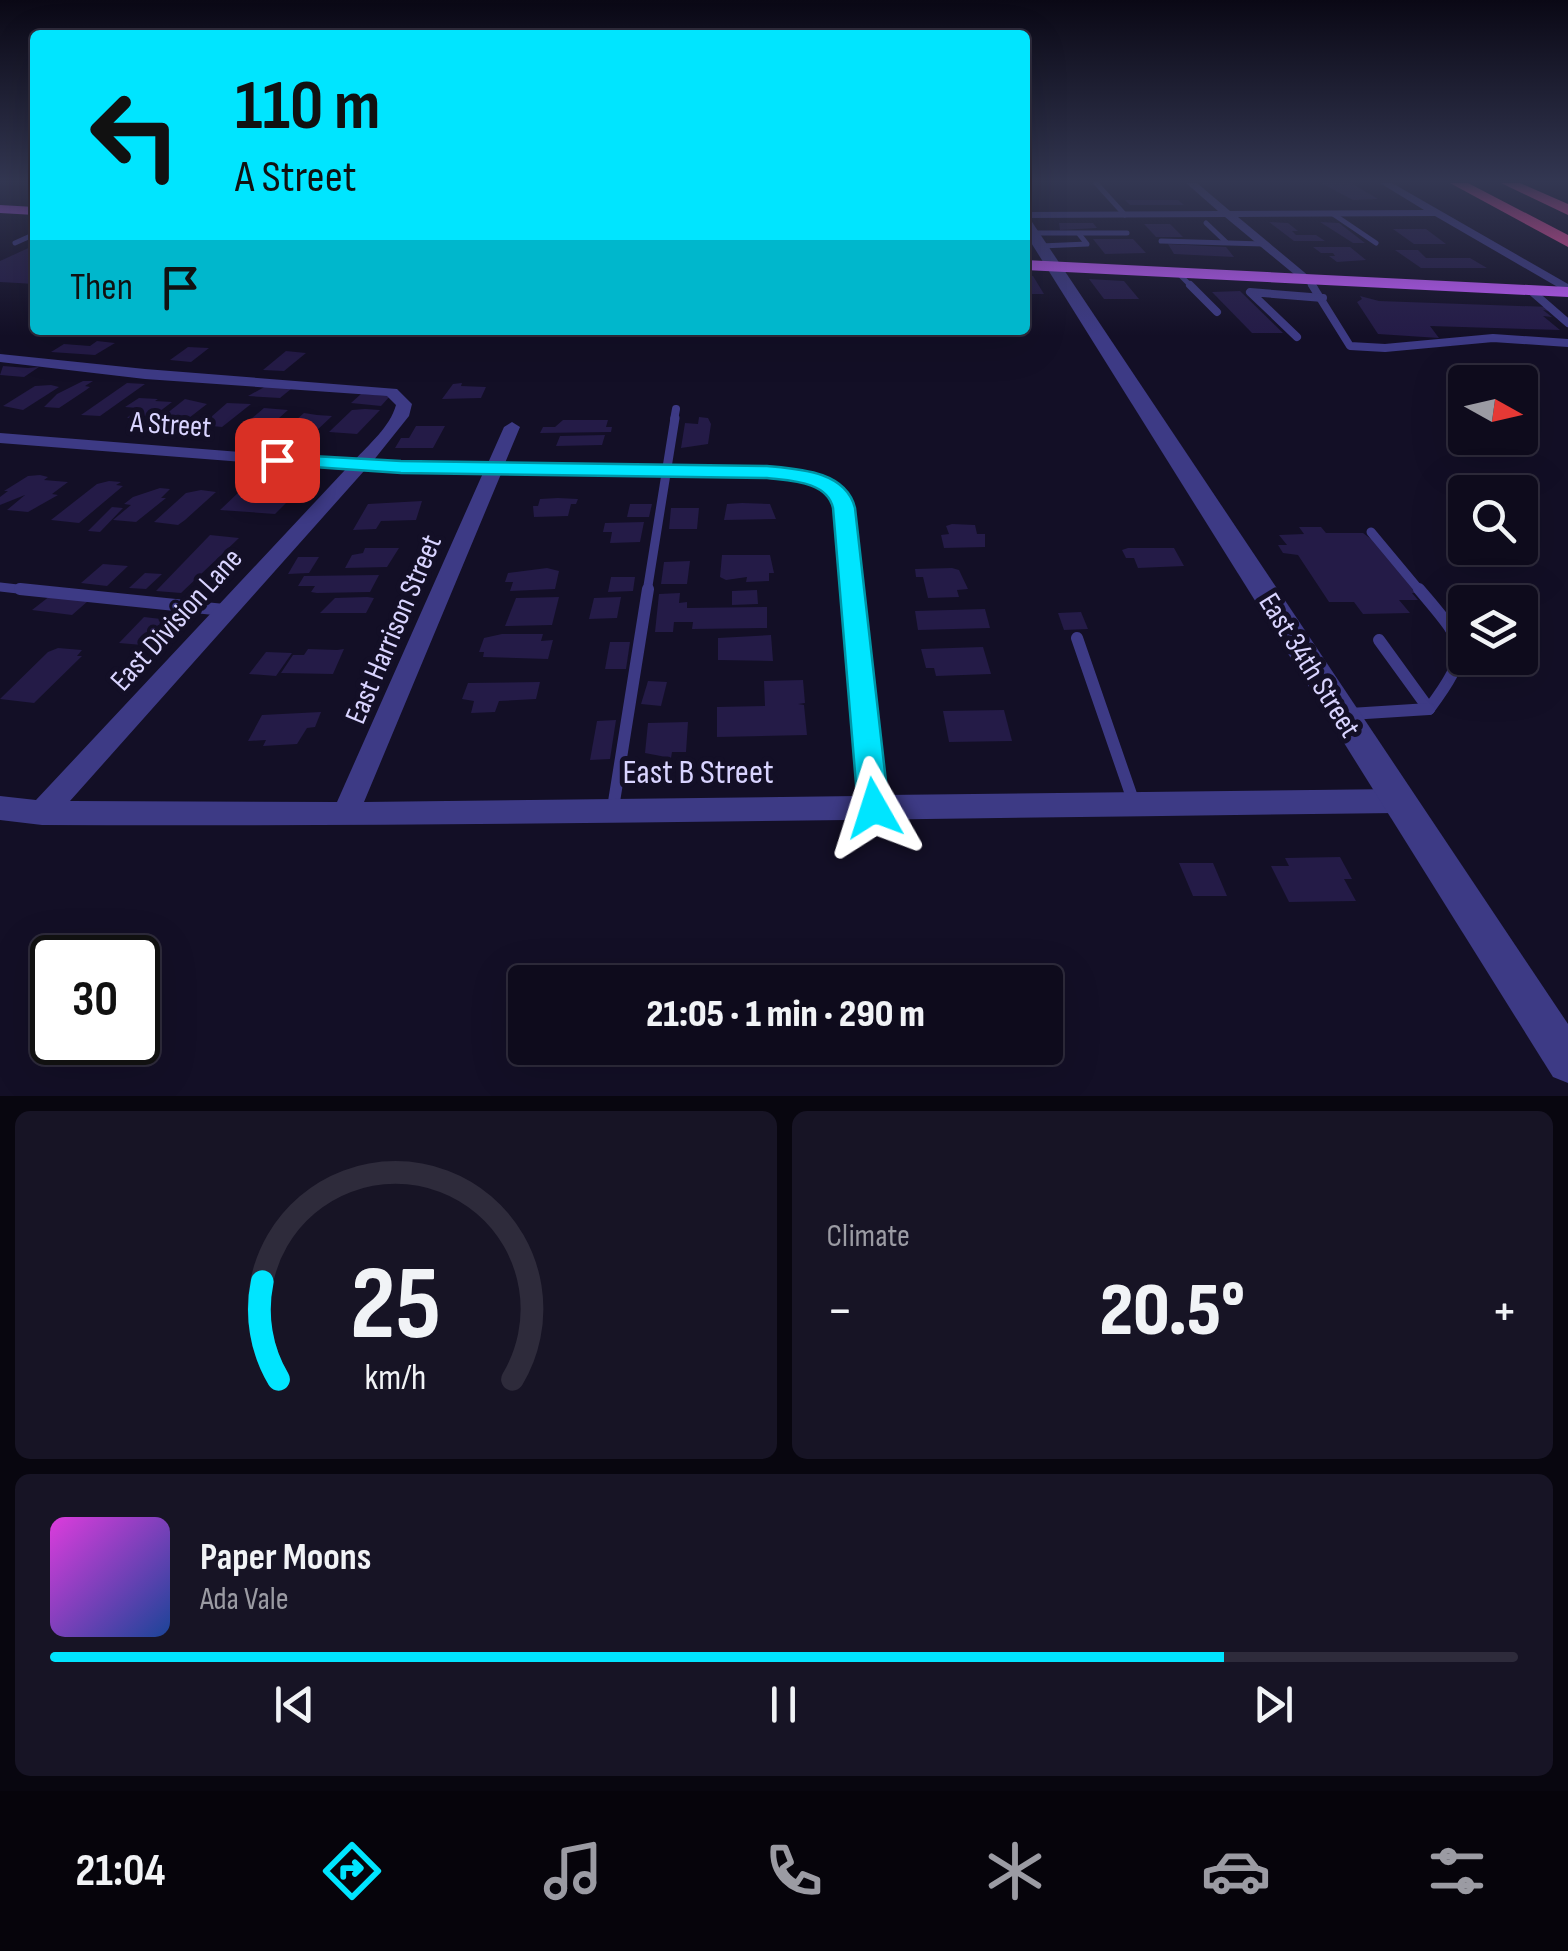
<!DOCTYPE html>
<meta charset="utf-8">
<style>
body{margin:0;font-family:"Sofia Sans Condensed",sans-serif;background:#171425;color:#f1f3f6;height:100vh;display:flex;flex-direction:column;font-size:38px;white-space:nowrap}
*{box-sizing:border-box;margin:0}
p{font-size:32px;color:#9b9ba3}
.icon{flex:none;width:55px;height:55px;fill:none;stroke:currentColor;stroke-width:2;stroke-linecap:round;stroke-linejoin:round}
.map{position:relative;height:1096px;overflow:hidden}
.panel{display:flex;flex-direction:column;gap:15px;padding:15px;background:#08060f;flex:1}
.panel>*{flex:none}
.top-card{position:absolute;left:30px;top:30px;width:1000px;height:305px;border-radius:10px;box-shadow:0 10px 40px #0002,0 0 0 2px #2e2b3b;background:#00e5ff;color:#111;overflow:hidden}
.needle{width:65px;rotate:98deg}
.tools{position:absolute;left:1448px;top:365px;display:grid;gap:20px}
.tools a{display:grid;place-items:center;width:90px;height:90px;border-radius:10px;background:#0e0b1c;box-shadow:0 10px 40px #0002,0 0 0 2px #2e2b3b;font-size:50px}
.speed{position:absolute;left:30px;top:935px;display:flex;gap:20px;font-size:50px;font-weight:700;text-align:center}
.speed>*{display:grid;place-content:center;width:130px;height:130px;border-radius:50%;background:#0e0b1c;box-shadow:0 10px 40px #0002,0 0 0 2px #2e2b3b;line-height:1}
.speed .limit{border:5px solid #111;border-radius:15px;background:#fff;color:#111}
.pin{position:absolute;display:grid;place-items:center;width:85px;height:85px;color:#fff;margin:-42px;border-radius:20px;box-shadow:0 5px 15px #0006}
.me{position:absolute;width:110px;margin:-55px;rotate:354deg;stroke-linejoin:round;filter:drop-shadow(0 0 8px #0008)}
.turn{display:flex;align-items:center;gap:35px;height:210px;padding:0 40px;font-size:45px}
.turn .icon{width:130px;height:130px;stroke-width:2.5}
.turn b{display:block;font-size:70px;line-height:85px}
.then{display:flex;align-items:center;height:95px;padding:0 40px;background:#0003;gap:20px;font-size:38px}
.big{font-size:75px;font-weight:800;line-height:1.1}
.panel .card{flex:1;display:flex;flex-direction:column;justify-content:center;gap:15px;min-width:0;padding:0 35px;border-radius:15px;background:#171425}
.panel .dial{align-items:center;gap:0}
.dial svg{height:260px;overflow:visible;fill:none;stroke:#2e2b3b;stroke-width:7;stroke-linecap:round;text-anchor:middle}
.dial text{fill:#f1f3f6;stroke:none}
.song{display:flex;align-items:center;gap:30px}
.cover{width:120px;height:120px;border-radius:15px;background:linear-gradient(135deg,hsl(300 70% 55%),hsl(220 70% 35%))}
.played{height:10px;border-radius:5px;background:linear-gradient(90deg,#00e5ff 80%,#2e2b3b 80%)}
.keys{display:flex;justify-content:space-around;direction:ltr}
.heat{display:flex;justify-content:space-between;align-items:center;font-size:55px;direction:ltr}
.panel .tiles{flex:1;display:grid;gap:15px;grid-template-columns:1fr 1fr}
.card:last-child{grid-column:span 2}
.trip{position:absolute;left:508px;top:965px;width:555px;height:100px;border-radius:10px;background:#0e0b1c;box-shadow:0 10px 40px #0002,0 0 0 2px #2e2b3b;font-weight:800;line-height:100px;text-align:center}
.tabs{display:flex;height:160px;justify-content:space-around;align-items:center;background:#06040b;color:#9b9ba3}
.tabs .icon{width:70px;height:70px}
.tabs .on{color:#00e5ff}
.tabs b{font-size:45px;color:#f1f3f6}
.map>svg:first-child{display:block}
</style>
<div class="map">
<svg width="1568" height="1096" viewBox="0 0 1568 1096">
<rect width="100%" height="100%" fill="#130f26"/>
<g fill="#241b47">
<path d="M 1321,183 L 1351,183 L 1378,199 L 1353,200 Z"/>
<path d="M 1125,200 L 1178,200 L 1184,205 L 1130,205 Z"/>
<path d="M 1269,222 L 1288,223 L 1298,231 L 1292,231 L 1296,235 L 1316,235 L 1325,241 L 1294,241 Z"/>
<path d="M 1320,222 L 1339,223 L 1365,243 L 1353,243 Z"/>
<path d="M 1059,223 L 1093,223 L 1097,228 L 1060,230 Z"/>
<path d="M 1144,224 L 1170,224 L 1183,237 L 1156,237 Z"/>
<path d="M 1393,229 L 1426,229 L 1446,244 L 1414,244 Z"/>
<path d="M 1093,239 L 1133,239 L 1146,253 L 1105,254 Z"/>
<path d="M 1168,244 L 1226,247 L 1234,257 L 1174,254 Z"/>
<path d="M 35,245 L 35,284 L 0,282 L 0,261 Z"/>
<path d="M 1313,247 L 1350,247 L 1366,260 L 1337,262 L 1329,256 L 1335,256 L 1333,253 L 1321,253 Z"/>
<path d="M 1395,250 L 1418,250 L 1426,258 L 1470,258 L 1487,268 L 1421,268 Z"/>
<path d="M 1025,275 L 1033,276 L 1044,294 L 1025,294 Z"/>
<path d="M 1089,279 L 1124,281 L 1139,299 L 1104,299 Z"/>
<path d="M 1240,291 L 1283,333 L 1252,333 L 1212,292 Z"/>
<path d="M 1360,296 L 1379,301 L 1550,307 L 1550,311 L 1543,310 L 1552,317 L 1543,316 L 1560,330 L 1430,326 L 1439,338 L 1378,334 L 1357,302 L 1362,299 Z"/>
<path d="M 97,341 L 115,343 L 95,355 L 51,352 L 64,344 L 90,346 Z"/>
<path d="M 188,347 L 209,348 L 191,362 L 170,360 Z"/>
<path d="M 286,351 L 306,353 L 284,371 L 263,370 Z"/>
<path d="M 3,366 L 28,368 L 39,367 L 24,377 L 0,375 Z"/>
<path d="M 83,381 L 93,381 L 85,386 L 90,387 L 86,390 L 59,408 L 44,407 L 57,394 Z"/>
<path d="M 127,383 L 145,384 L 100,416 L 81,415 Z"/>
<path d="M 462,383 L 461,386 L 486,387 L 481,398 L 442,399 L 453,384 Z"/>
<path d="M 51,385 L 59,387 L 23,410 L 3,406 L 35,386 Z"/>
<path d="M 268,385 L 291,389 L 280,398 L 248,396 Z"/>
<path d="M 361,394 L 390,396 L 381,406 L 351,403 Z"/>
<path d="M 139,398 L 158,399 L 155,401 L 172,402 L 151,418 L 127,418 L 138,408 L 125,407 Z"/>
<path d="M 185,399 L 207,404 L 185,421 L 156,422 Z"/>
<path d="M 227,403 L 251,404 L 222,427 L 202,425 Z"/>
<path d="M 264,408 L 288,410 L 269,427 L 244,425 Z"/>
<path d="M 365,409 L 380,410 L 357,434 L 329,432 L 352,410 Z"/>
<path d="M 304,413 L 317,415 L 332,416 L 314,433 L 289,432 L 292,429 L 286,429 Z"/>
<path d="M 699,417 L 708,418 L 711,424 L 708,444 L 681,448 L 685,423 L 698,424 Z"/>
<path d="M 563,420 L 608,420 L 606,427 L 612,427 L 611,432 L 540,433 L 543,427 L 555,427 Z"/>
<path d="M 416,426 L 445,426 L 433,448 L 395,448 L 401,438 L 409,438 Z"/>
<path d="M 605,435 L 602,445 L 556,446 L 560,436 Z"/>
<path d="M 40,475 L 48,477 L 44,480 L 68,482 L 52,494 L 58,495 L 28,512 L 7,510 L 25,495 L 0,505 L 0,497 L 8,491 L 4,491 L 28,476 Z"/>
<path d="M 109,481 L 121,482 L 116,485 L 123,486 L 79,523 L 51,520 L 97,484 Z"/>
<path d="M 160,488 L 170,489 L 161,498 L 166,498 L 136,522 L 113,520 L 131,505 L 124,504 L 133,497 Z"/>
<path d="M 201,490 L 216,492 L 185,520 L 178,525 L 154,522 L 186,493 Z"/>
<path d="M 241,490 L 268,492 L 275,494 L 271,497 L 290,499 L 275,514 L 220,510 Z"/>
<path d="M 558,498 L 578,499 L 576,504 L 571,504 L 568,516 L 534,517 L 533,506 L 538,506 L 540,499 Z"/>
<path d="M 422,501 L 416,520 L 381,521 L 376,529 L 353,530 L 368,504 Z"/>
<path d="M 742,503 L 770,504 L 776,519 L 724,520 L 727,504 Z"/>
<path d="M 630,504 L 652,504 L 649,517 L 627,517 Z"/>
<path d="M 112,507 L 123,508 L 100,532 L 88,531 Z"/>
<path d="M 671,508 L 699,508 L 697,529 L 669,529 Z"/>
<path d="M 644,522 L 640,542 L 610,543 L 612,532 L 603,532 L 605,523 Z"/>
<path d="M 952,524 L 975,525 L 977,534 L 985,534 L 985,547 L 944,548 L 941,535 L 949,534 L 946,526 Z"/>
<path d="M 1299,527 L 1321,527 L 1326,533 L 1363,533 L 1371,539 L 1416,593 L 1412,593 L 1418,600 L 1399,600 L 1410,613 L 1363,614 L 1354,602 L 1329,602 L 1298,555 L 1283,553 L 1278,545 L 1287,545 L 1279,535 L 1304,534 Z"/>
<path d="M 210,535 L 239,538 L 181,593 L 156,591 Z"/>
<path d="M 365,548 L 399,548 L 387,567 L 345,568 L 352,555 L 363,553 Z"/>
<path d="M 1128,548 L 1174,548 L 1184,566 L 1138,568 L 1134,558 L 1126,558 L 1122,550 Z"/>
<path d="M 722,555 L 770,555 L 774,573 L 769,573 L 769,581 L 746,582 L 747,577 L 726,580 L 720,577 Z"/>
<path d="M 298,557 L 319,557 L 309,573 L 288,574 Z"/>
<path d="M 690,561 L 687,584 L 661,584 L 664,562 Z"/>
<path d="M 103,564 L 128,566 L 107,586 L 81,583 Z"/>
<path d="M 547,568 L 559,571 L 555,589 L 510,591 L 513,582 L 505,582 L 508,573 Z"/>
<path d="M 952,568 L 959,570 L 968,589 L 957,590 L 959,597 L 928,598 L 923,577 L 916,577 L 915,569 Z"/>
<path d="M 145,573 L 162,574 L 146,589 L 129,588 Z"/>
<path d="M 379,575 L 370,592 L 317,593 L 311,592 L 315,586 L 298,586 L 304,576 Z"/>
<path d="M 611,577 L 635,577 L 633,591 L 608,592 Z"/>
<path d="M 757,590 L 758,604 L 732,605 L 732,591 Z"/>
<path d="M 680,593 L 679,603 L 687,602 L 687,608 L 767,607 L 767,628 L 692,629 L 693,622 L 674,622 L 673,632 L 655,632 L 659,594 Z"/>
<path d="M 50,596 L 88,601 L 72,615 L 32,610 Z"/>
<path d="M 559,597 L 552,625 L 505,626 L 516,598 Z"/>
<path d="M 621,597 L 617,618 L 589,619 L 594,598 Z"/>
<path d="M 335,598 L 367,597 L 374,598 L 366,613 L 320,613 Z"/>
<path d="M 985,609 L 990,628 L 918,630 L 915,611 Z"/>
<path d="M 1081,612 L 1088,629 L 1064,630 L 1058,613 Z"/>
<path d="M 144,617 L 178,621 L 154,646 L 119,643 Z"/>
<path d="M 502,634 L 543,634 L 541,641 L 553,640 L 548,659 L 483,657 L 484,652 L 479,652 L 484,638 Z"/>
<path d="M 771,635 L 773,661 L 718,660 L 718,638 Z"/>
<path d="M 610,642 L 630,642 L 626,669 L 605,669 Z"/>
<path d="M 983,647 L 991,674 L 936,676 L 934,668 L 926,668 L 921,649 Z"/>
<path d="M 58,648 L 82,650 L 77,656 L 82,656 L 34,703 L 0,699 L 48,652 Z"/>
<path d="M 308,649 L 337,650 L 344,649 L 333,674 L 281,673 L 293,655 L 304,655 Z"/>
<path d="M 266,652 L 292,653 L 276,676 L 249,674 Z"/>
<path d="M 803,680 L 805,703 L 798,704 L 804,705 L 807,735 L 717,737 L 717,707 L 765,706 L 764,681 Z"/>
<path d="M 648,681 L 667,682 L 661,706 L 641,704 Z"/>
<path d="M 540,682 L 536,699 L 499,701 L 495,712 L 471,713 L 474,701 L 462,699 L 468,683 Z"/>
<path d="M 1004,710 L 1012,741 L 949,742 L 943,711 Z"/>
<path d="M 321,712 L 315,727 L 307,728 L 297,744 L 263,746 L 266,740 L 248,741 L 262,715 Z"/>
<path d="M 616,720 L 610,759 L 590,760 L 597,721 Z"/>
<path d="M 688,722 L 686,752 L 672,752 L 671,758 L 645,753 L 648,723 Z"/>
<path d="M 1340,857 L 1352,879 L 1344,879 L 1356,901 L 1289,902 L 1271,866 L 1289,866 L 1285,858 Z"/>
<path d="M 1179,863 L 1213,863 L 1227,896 L 1193,896 Z"/>
</g>
<g fill="none" stroke-linecap="round" stroke-linejoin="round">
<g stroke="#3d3a85" stroke-width="5">
<path d="M 1096,183 L 1125,215"/>
<path d="M 1333,214 L 1376,243"/>
<path d="M 1206,223 L 1226,242"/>
<path d="M 1032,233 L 1127,233"/>
<path d="M 1161,241 L 1263,244"/>
<path d="M 15,243 L 35,234"/>
<path d="M 1041,246 L 1087,244 L 1079,234"/>
<path d="M 1178,273 L 1192,287"/>
<path d="M 1306,280 L 1315,287"/>
</g>
<g stroke="#3d3a85" stroke-width="8">
<path d="M 1190,285 L 1217,312"/>
<path d="M 1312,285 L 1350,346 L 1385,348 L 1493,338 L 1568,343"/>
<path d="M 1530,290 L 1568,323"/>
<path d="M 1297,337 L 1250,292 L 1323,298"/>
<path d="M 674,420 L 676,409"/>
</g>
<g stroke="#3d3a85" stroke-width="9">
<path d="M 1371,532 L 1421,592"/>
<path d="M 0,587 L 44,592"/>
<path d="M 647,592 L 675,418"/>
</g>
<g stroke="#3d3a85" stroke-width="12">
<path d="M 20,589 L 224,610"/>
<path d="M 1419,589 C 1465,644 1474,648 1429,709"/>
<path d="M 1077,638 L 1134,803"/>
<path d="M 1379,640 L 1429,709"/>
<path d="M 1350,714 L 1429,709"/>
<path d="M 613,808 L 648,589"/>
</g>
<g fill="#3d3a85" fill-rule="evenodd">
<path d="M 1186,183 L 1197,183 L 1230,211 L 1424,210 L 1380,183 L 1392,183 L 1568,284 L 1568,293 L 1435,216 L 1238,217 L 1310,277 L 1312,280 L 1306,284 L 1225,217 L 1025,218 L 1025,212 L 1218,211 Z"/>
<path d="M 0,354 L 145,369 L 397,389 L 412,404 L 409,416 L 373,461 L 488,463 L 504,427 L 512,422 L 520,427 L 505,463 L 781,468 L 822,475 L 851,497 L 885,795 L 1396,789 L 1406,793 L 1410,801 L 1406,809 L 1396,813 C 945,818 494,827 42,825 L 0,820 L 0,796 L 36,800 L 345,470 L 0,443 L 0,433 L 354,461 C 369,444 390,427 396,405 L 387,396 L 145,379 L 0,362 ZM 364,471 L 483,473 L 337,802 L 70,801 ZM 501,474 L 781,478 L 811,483 L 833,499 L 858,796 L 364,802 Z"/>
</g>
<path fill="#3d3a85" fill-rule="evenodd" d="M 1025,218 L 1032,222 L 1568,1024 L 1568,1083 L 1553,1077 L 1025,233 Z"/>
<g fill="#c25bff" fill-rule="evenodd">
<path d="M 0,205 L 35,207 L 35,215 L 0,213 Z"/>
<path d="M 1025,260 L 1568,287 L 1568,297 L 1025,270 Z"/>
</g>
<g fill="#ff4fa3" fill-rule="evenodd">
<path d="M 1450,183 L 1468,183 L 1568,235 L 1568,247 Z"/>
<path d="M 1501,183 L 1520,183 L 1568,204 L 1568,215 Z"/>
</g>
</g>
<linearGradient id="sky" x2="0" y2="1"><stop stop-color="#0a0815"/><stop offset="0.54" stop-color="#333752"/><stop offset="1" stop-color="#333752" stop-opacity="0"/></linearGradient>
<rect width="1568" height="336" fill="url(#sky)"/>
<path fill="#00e5ff" stroke="#0095a6" stroke-width="2.5" d="M 277,454 L 401,461 L 767,466 C 799,469 846,471 855,508 L 889,808 L 884,818 L 874,822 L 863,818 L 858,808 L 833,508 C 827,481 790,481 767,478 L 401,473 L 270,464 L 267,460 Z"/>
<g text-anchor="middle" stroke-width="10" stroke-linejoin="round" paint-order="stroke">
<g font-size="30" fill="#d9d4ff" stroke="#130f26">
<text transform="translate(171 424) rotate(4)" y="10">A Street</text>
<text transform="translate(176 619) rotate(-48)" y="10">East Division Lane</text>
<text transform="translate(393 629) rotate(-67)" y="10">East Harrison Street</text>
<text transform="translate(1310 665) rotate(58)" y="10">East 34th Street</text>
</g>
<g font-size="35" fill="#d9d4ff" stroke="#130f26">
<text x="698" y="783">East B Street</text>
</g>
</g>
</svg>
<div class="tools">
<a><svg class="needle" viewBox="-14 -14 28 28"><path d="M0-13l5 13h-10z" fill="#e53935"/><path d="M0 13l5-13h-10z" fill="#9b9ba3"/></svg></a>
<a><svg class="icon" aria-label="search" viewBox="0 0 24 24"><circle cx="10" cy="10" r="6"/><path d="M15 15l6 6"/></svg></a>
<a><svg class="icon" aria-label="layers" viewBox="0 0 24 24"><path d="M12 4l9 5-9 5-9-5zM3 14l9 5 9-5"/></svg></a>
</div>
<div class="speed"><div class="limit">30</div></div>
<div class="pin" style="left:277px;top:460px;background:#d93025"><svg class="icon" aria-label="arrive" viewBox="0 0 24 24"><path d="M6 21V4h12l-3 4 3 4H6"/></svg></div>
<svg class="me" style="left:874px;top:808px" viewBox="-20 -20 40 40"><path d="M0-17L14 15 0 8-14 15z" fill="#00e5ff" stroke="#fff" stroke-width="4"/></svg>
<div class="trip">21:05 · 1 min · 290 m</div>
<div class="top-card">
<div class="turn"><svg class="icon" aria-label="left" viewBox="0 0 24 24"><path d="M17 20v-9H6M10 6l-5 5 5 5"/></svg><div><b>110 m</b>A Street</div></div>
<div class="then">Then<svg class="icon" aria-label="arrive" viewBox="0 0 24 24"><path d="M6 21V4h12l-3 4 3 4H6"/></svg></div>
</div>
</div>
<section class="panel">
<div class="tiles">
<div class="card dial"><svg viewBox="0 0 100 80">
<path d="M14 69A42 42 0 1 1 86 69"/>
<path d="M14 69A42 42 0 0 1 9 39" stroke="#00e5ff"/>
<text x="50" y="56" font-size="32" font-weight="700">25</text>
<text x="50" y="72" font-size="11">km/h</text>
</svg></div>
<div class="card"><p>Climate</p>
<div class="heat"><a>−</a><b class="big">20.5°</b><a>+</a></div>
</div>
<div class="card">
<div class="song"><i class="cover"></i><div><b>Paper Moons</b><p>Ada Vale</p></div></div>
<div class="played"></div>
<div class="keys"><svg class="icon" aria-label="previous" viewBox="0 0 24 24"><path d="M18 5L8 12l10 7zM5 5v14"/></svg><svg class="icon" aria-label="pause" viewBox="0 0 24 24"><path d="M8 5v14M16 5v14"/></svg><svg class="icon" aria-label="next" viewBox="0 0 24 24"><path d="M6 5l10 7-10 7zM19 5v14"/></svg></div>
</div>
</div>
</section>
<nav class="tabs">
<b>21:04</b>
<svg class="icon on" aria-label="directions" viewBox="0 0 24 24"><path d="M12 3l9 9-9 9-9-9zM9 14v-3h6M13 9l2 2-2 2"/></svg>
<svg class="icon" aria-label="music" viewBox="0 0 24 24"><path d="M9 18V5l10-2v13"/><circle cx="6" cy="18" r="3"/><circle cx="16" cy="16" r="3"/></svg>
<svg class="icon" aria-label="phone" viewBox="0 0 24 24"><path d="M5 4h4l2 5-3 2q2 4 5 5l2-3 5 2v4C11 20 4 13 5 4z"/></svg>
<svg class="icon" aria-label="climate" viewBox="0 0 24 24"><path d="M12 3v18M4 7l16 10M4 17L20 7"/></svg>
<svg class="icon" aria-label="car" viewBox="0 0 24 24"><path d="M5 17H2v-5l4-1 3-4h7l3 4 3 1v5h-3M9 17h6M6 11h13"/><circle cx="7" cy="17" r="2"/><circle cx="17" cy="17" r="2"/></svg>
<svg class="icon" aria-label="filters" viewBox="0 0 24 24"><path d="M4 7h16M4 17h16"/><circle cx="9" cy="7" r="2"/><circle cx="15" cy="17" r="2"/></svg>
</nav>
